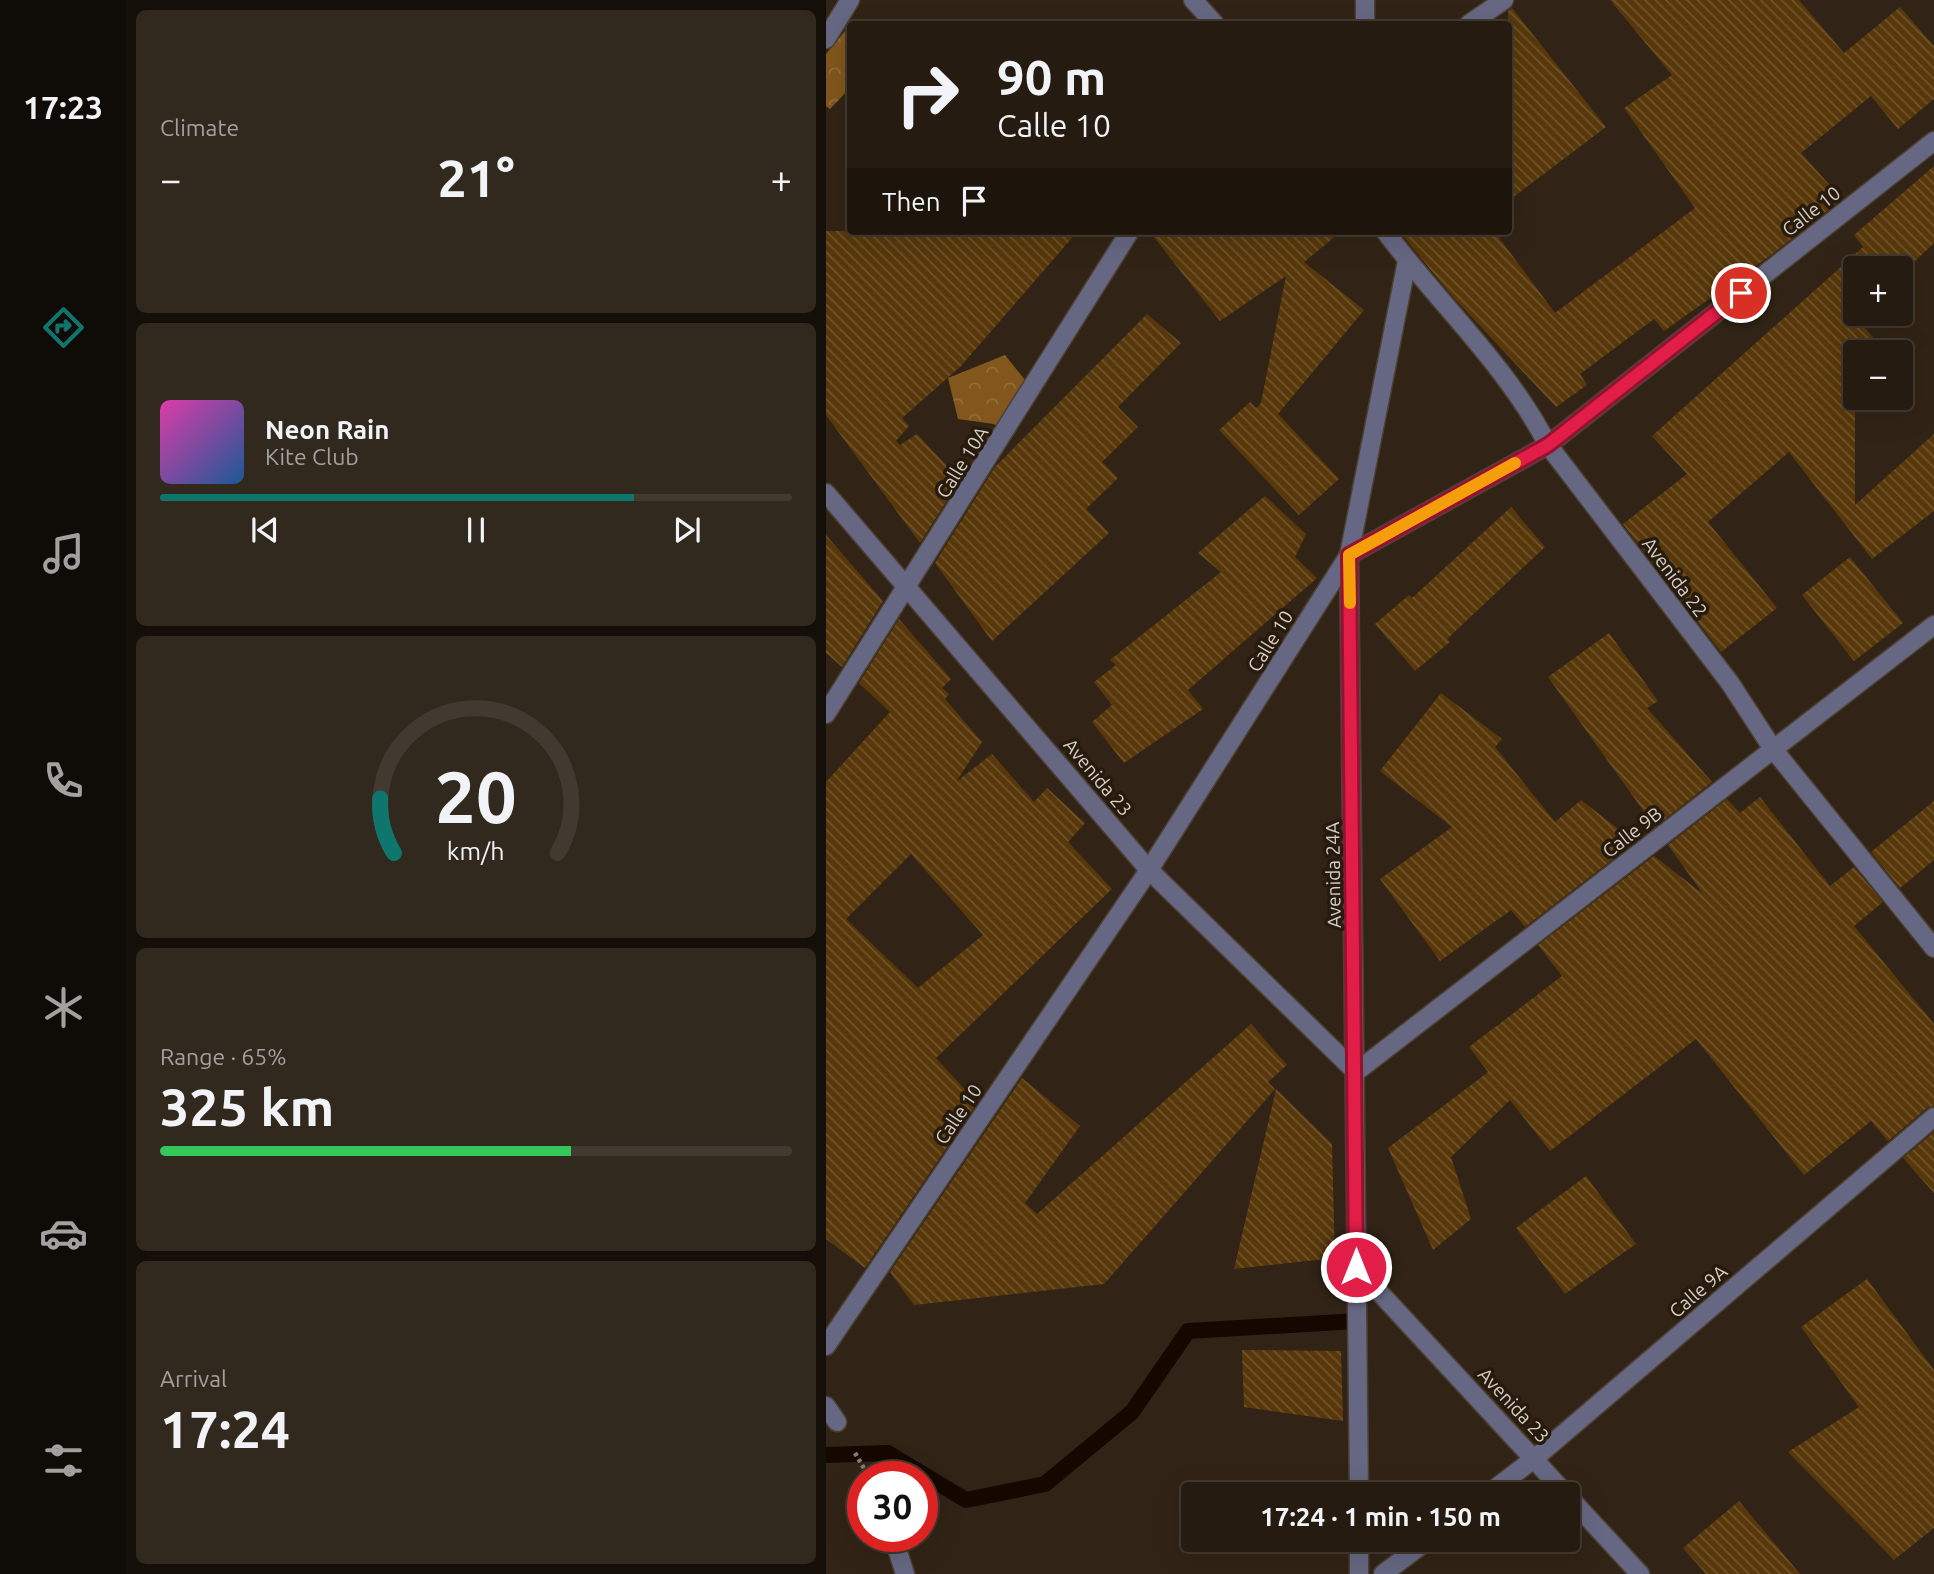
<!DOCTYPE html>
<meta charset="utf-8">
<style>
body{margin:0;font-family:Ubuntu,sans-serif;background:#31281e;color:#f1f3f6;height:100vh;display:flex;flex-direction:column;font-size:26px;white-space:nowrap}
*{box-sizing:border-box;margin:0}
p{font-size:23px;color:#a3a19f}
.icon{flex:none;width:38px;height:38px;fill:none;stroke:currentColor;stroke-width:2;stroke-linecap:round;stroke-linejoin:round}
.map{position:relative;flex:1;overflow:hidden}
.details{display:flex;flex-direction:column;gap:10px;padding:10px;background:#140f09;width:700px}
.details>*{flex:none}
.hud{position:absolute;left:21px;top:21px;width:665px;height:214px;border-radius:7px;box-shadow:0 7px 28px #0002,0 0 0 2px #423930;background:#251b10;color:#f1f3f6;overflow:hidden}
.buttons{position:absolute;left:1017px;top:256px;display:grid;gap:14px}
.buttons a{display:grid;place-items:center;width:70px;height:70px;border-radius:7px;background:#251b10;box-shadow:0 7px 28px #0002,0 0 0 2px #423930;font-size:35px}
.speed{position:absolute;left:21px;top:1461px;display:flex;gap:14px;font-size:35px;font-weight:700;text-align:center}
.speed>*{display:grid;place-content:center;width:91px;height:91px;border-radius:50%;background:#251b10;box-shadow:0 7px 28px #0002,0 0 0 2px #423930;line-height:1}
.speed .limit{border:10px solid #d22;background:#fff;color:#111}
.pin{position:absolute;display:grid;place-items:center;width:60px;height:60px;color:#fff;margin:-30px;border:4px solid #fff;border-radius:50%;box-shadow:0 2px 7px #0007}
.me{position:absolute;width:77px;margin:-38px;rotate:0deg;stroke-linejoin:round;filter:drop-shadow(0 0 5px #0008)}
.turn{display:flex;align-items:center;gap:24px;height:147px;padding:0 35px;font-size:32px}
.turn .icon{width:91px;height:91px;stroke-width:2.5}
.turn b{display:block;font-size:49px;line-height:60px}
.then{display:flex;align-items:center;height:66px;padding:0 35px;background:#0003;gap:14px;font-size:26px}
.big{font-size:52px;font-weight:700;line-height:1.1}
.details .card{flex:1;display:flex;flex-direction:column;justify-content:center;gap:10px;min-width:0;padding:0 24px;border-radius:10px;background:#31281e}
.details .dial{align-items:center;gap:0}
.dial svg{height:182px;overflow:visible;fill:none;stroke:#423930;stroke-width:7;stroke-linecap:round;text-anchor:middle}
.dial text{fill:#f1f3f6;stroke:none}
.song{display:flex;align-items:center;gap:21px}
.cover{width:84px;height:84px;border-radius:10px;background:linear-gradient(135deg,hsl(320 70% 55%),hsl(210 70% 35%))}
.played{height:7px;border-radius:4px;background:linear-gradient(90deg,#0f766e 75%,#423930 75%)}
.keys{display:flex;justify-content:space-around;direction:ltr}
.heat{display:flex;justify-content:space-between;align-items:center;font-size:38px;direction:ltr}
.charge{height:10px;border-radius:5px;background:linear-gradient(90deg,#34c759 65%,#423930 0)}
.trip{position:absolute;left:355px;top:1482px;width:399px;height:70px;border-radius:7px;background:#251b10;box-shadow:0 7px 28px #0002,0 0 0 2px #423930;font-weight:700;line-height:70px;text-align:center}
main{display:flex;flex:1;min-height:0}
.menu{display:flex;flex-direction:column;width:126px;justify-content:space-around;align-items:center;background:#0f0b06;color:#a3a19f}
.menu .icon{width:49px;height:49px}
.menu .active{color:#0f766e}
.menu b{font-size:32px;color:#f1f3f6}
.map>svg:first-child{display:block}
</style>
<main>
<nav class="menu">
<b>17:23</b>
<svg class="icon active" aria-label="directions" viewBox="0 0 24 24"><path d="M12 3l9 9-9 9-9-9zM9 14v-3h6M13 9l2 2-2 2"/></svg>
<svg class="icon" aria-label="music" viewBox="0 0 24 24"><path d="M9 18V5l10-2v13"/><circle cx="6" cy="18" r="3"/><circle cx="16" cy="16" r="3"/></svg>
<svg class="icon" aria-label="phone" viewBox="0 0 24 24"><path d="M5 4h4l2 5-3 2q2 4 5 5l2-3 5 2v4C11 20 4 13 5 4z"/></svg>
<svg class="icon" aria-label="climate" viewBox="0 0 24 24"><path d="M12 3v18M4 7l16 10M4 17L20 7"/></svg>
<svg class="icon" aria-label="car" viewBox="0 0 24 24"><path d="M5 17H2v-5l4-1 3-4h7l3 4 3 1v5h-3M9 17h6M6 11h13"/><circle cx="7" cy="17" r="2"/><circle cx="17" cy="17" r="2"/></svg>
<svg class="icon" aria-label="filters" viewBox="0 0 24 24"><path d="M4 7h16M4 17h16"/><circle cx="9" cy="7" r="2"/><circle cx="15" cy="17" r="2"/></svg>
</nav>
<section class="details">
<div class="card"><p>Climate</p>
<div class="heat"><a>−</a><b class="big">21°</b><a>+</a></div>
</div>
<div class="card">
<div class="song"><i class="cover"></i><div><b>Neon Rain</b><p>Kite Club</p></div></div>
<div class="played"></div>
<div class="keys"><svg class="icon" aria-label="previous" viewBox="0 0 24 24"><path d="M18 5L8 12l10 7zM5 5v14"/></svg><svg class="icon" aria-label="pause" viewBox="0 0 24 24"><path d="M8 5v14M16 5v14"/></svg><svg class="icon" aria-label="next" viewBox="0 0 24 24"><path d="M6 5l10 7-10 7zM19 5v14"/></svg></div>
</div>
<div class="card dial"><svg viewBox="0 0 100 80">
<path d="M14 69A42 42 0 1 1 86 69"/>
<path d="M14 69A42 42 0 0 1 8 45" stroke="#0f766e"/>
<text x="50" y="56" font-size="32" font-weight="700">20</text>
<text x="50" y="72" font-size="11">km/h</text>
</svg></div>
<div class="card"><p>Range · 65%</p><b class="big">325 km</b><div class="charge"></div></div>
<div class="card"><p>Arrival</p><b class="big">17:24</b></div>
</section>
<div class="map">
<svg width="1108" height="1574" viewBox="0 0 1108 1574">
<defs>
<pattern id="forest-crowns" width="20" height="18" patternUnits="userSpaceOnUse" patternTransform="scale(1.75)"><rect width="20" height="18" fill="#82561c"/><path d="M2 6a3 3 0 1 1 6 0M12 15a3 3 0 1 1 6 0" fill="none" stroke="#936d3c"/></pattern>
<pattern id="building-back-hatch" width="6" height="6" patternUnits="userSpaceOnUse" patternTransform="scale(1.75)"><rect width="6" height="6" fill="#58380a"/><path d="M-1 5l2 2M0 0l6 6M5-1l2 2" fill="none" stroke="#6f542c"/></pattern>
</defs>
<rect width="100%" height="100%" fill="#312416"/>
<g fill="url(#forest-crowns)">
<path d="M 24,25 L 24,88 L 4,109 L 0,106 L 0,54 Z"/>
<path d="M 179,355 L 199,380 L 179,433 L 168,424 L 132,419 L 122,378 Z"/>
</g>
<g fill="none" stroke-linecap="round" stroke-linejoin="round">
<path stroke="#150800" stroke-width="16" d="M 0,1455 L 62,1453 L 140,1500 L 219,1484 L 306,1412 L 362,1331 L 531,1321"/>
</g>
<g fill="url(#building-back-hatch)" fill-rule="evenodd">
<path d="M 784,0 L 973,0 L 1018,53 L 1074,7 L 1108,46 L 1108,99 L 1072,129 L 1045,96 L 975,153 L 1016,199 L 945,255 L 838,331 L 828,319 L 754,374 L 761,385 L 730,407 L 627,297 L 573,231 L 668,231 L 729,313 L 869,208 L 798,108 L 846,75 Z"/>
<path d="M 686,8 L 780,127 L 682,201 L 682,11 Z"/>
<path d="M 1108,166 L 1108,243 L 1074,275 L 1074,268 L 1029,268 L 1029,313 L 1034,313 L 1030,318 L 1053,344 L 1045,352 L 1029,352 L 1029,505 L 1108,434 L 1108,511 L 1046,559 L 963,452 L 882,522 L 951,608 L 895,652 L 797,524 L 861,474 L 826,436 L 1037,247 L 1028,235 Z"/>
<path d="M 0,231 L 252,231 L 134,367 L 76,418 L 83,426 L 70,441 L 74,445 L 91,434 L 134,480 L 94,543 L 0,415 Z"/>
<path d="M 323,231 L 516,231 L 478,262 L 538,310 L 452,414 L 513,479 L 473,515 L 393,430 L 424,402 L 430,408 L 435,403 L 460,276 L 394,321 Z"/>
<path d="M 321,314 L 355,343 L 292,407 L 312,427 L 276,462 L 292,478 L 260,509 L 283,533 L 166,641 L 109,563 L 169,467 Z"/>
<path d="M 439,496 L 480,534 L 469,557 L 491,578 L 362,690 L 377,709 L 298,763 L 266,722 L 286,705 L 268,682 L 290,665 L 284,660 L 395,572 L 372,553 Z"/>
<path d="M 685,507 L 719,547 L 621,639 L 624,642 L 589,671 L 549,624 L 583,595 L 586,598 Z"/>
<path d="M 0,535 L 57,601 L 16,667 L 0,653 Z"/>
<path d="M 1024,557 L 1077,623 L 1028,661 L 976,595 Z"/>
<path d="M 73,619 L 125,679 L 116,688 L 123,694 L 119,699 L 156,742 L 130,782 L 166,754 L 208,802 L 221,788 L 259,823 L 242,842 L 286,889 L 110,1058 L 151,1103 L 39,1268 L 0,1239 L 0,782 L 64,712 L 33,683 ZM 85,854 L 157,935 L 92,988 L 20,919 Z"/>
<path d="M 783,633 L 832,701 L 821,708 L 886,782 L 829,827 L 722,677 Z"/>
<path d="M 615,693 L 676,739 L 669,747 L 729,822 L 755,800 L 809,842 L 699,927 L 685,910 L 614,961 L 554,879 L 626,827 L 554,771 Z"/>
<path d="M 934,797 L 1004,886 L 1028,867 L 1057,902 L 1028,926 L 1108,1024 L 1108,1106 L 1101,1108 L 1062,1141 L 1045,1121 L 978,1175 L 870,1039 L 724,1151 L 684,1100 L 625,1157 L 645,1219 L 607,1250 L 562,1148 L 662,1072 L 643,1047 L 736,976 L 712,945 L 828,856 L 877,894 L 842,845 L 901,799 L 914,813 Z"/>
<path d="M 1108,801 L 1108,860 L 1074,888 L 1045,852 Z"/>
<path d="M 425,1024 L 461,1065 L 442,1082 L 449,1089 L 278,1284 L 88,1305 L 64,1272 L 196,1078 L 254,1126 L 199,1203 L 211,1214 Z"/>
<path d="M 450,1089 L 506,1144 L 509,1258 L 408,1269 Z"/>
<path d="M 1108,1132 L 1108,1193 L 1077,1158 Z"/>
<path d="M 760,1176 L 810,1244 L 739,1294 L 690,1228 Z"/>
<path d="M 1041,1279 L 1108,1370 L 1108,1528 L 1068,1560 L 962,1452 L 1033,1407 L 975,1327 Z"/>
<path d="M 416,1350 L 515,1351 L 517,1421 L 418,1407 Z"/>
<path d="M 913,1501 L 974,1574 L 880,1574 L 857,1548 Z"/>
</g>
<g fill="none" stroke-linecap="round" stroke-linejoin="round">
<g stroke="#4c4032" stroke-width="21">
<g id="minor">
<path d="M 367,0 L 389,24"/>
<path d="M 539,0 L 539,24"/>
<path d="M 643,24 L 678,0"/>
<path d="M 0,39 L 24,0"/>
<path d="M 559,231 C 612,303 680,364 722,445 L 904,683 L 947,749 L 1108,948"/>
<path d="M 0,493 L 323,870 L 530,1072 L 1108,625"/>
<path d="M 0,714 L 304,231"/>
<path d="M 530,1267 L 814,1574"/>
<path d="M 0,1346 L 323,870 L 523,555 L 722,445 L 1108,141"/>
<path d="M 0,1406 L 11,1422"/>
<path d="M 533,1494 L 523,555 L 581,261"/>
<path d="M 662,1494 L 709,1458 L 1108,1117"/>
<path d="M 67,1536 L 79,1574"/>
<path d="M 533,1540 L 533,1574"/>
<path d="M 557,1574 L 602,1540"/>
</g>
</g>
<path stroke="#897f73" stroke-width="4.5" stroke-dasharray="3.5 3.5" stroke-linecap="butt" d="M 29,1453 L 43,1477"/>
<use href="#minor" stroke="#666883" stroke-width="18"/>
</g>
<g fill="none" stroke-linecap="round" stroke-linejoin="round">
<g stroke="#92132f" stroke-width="18">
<path id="route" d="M 530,1267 L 523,555 L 722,445 L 915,293"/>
</g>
<use href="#route" stroke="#e11d48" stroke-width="12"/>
<path stroke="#f59e0b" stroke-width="12" d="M 524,603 L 523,555 L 689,463"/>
</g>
<g text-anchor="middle" stroke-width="7" stroke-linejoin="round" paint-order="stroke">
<g font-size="19" fill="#d8d0c7" stroke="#271b0d">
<text transform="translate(985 211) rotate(-38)" y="7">Calle 10</text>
<text transform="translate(136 462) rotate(-58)" y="7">Calle 10A</text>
<text transform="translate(849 577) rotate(53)" y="7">Avenida 22</text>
<text transform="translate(444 641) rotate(-58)" y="7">Calle 10</text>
<text transform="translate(272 777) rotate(50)" y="7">Avenida 23</text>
<text transform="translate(806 832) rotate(-38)" y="7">Calle 9B</text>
<text transform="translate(507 875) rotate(-91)" y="7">Avenida 24A</text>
<text transform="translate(132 1114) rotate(-56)" y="7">Calle 10</text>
<text transform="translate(872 1291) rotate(-41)" y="7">Calle 9A</text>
<text transform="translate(688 1405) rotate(47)" y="7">Avenida 23</text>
</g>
</g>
</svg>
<div class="buttons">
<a>+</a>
<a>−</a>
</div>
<div class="speed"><div class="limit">30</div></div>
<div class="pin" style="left:915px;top:293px;background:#d93025"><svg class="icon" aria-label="arrive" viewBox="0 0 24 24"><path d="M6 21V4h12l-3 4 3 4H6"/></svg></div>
<svg class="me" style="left:530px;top:1267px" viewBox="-20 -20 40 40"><circle r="17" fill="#e11d48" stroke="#fff" stroke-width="3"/><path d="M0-11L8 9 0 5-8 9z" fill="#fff"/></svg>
<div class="trip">17:24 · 1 min · 150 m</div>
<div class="hud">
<div class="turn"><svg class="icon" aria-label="right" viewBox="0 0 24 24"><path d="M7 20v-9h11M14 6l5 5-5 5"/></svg><div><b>90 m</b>Calle 10</div></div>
<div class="then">Then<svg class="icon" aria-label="arrive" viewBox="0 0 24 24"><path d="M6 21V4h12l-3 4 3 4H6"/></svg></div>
</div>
</div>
</main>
